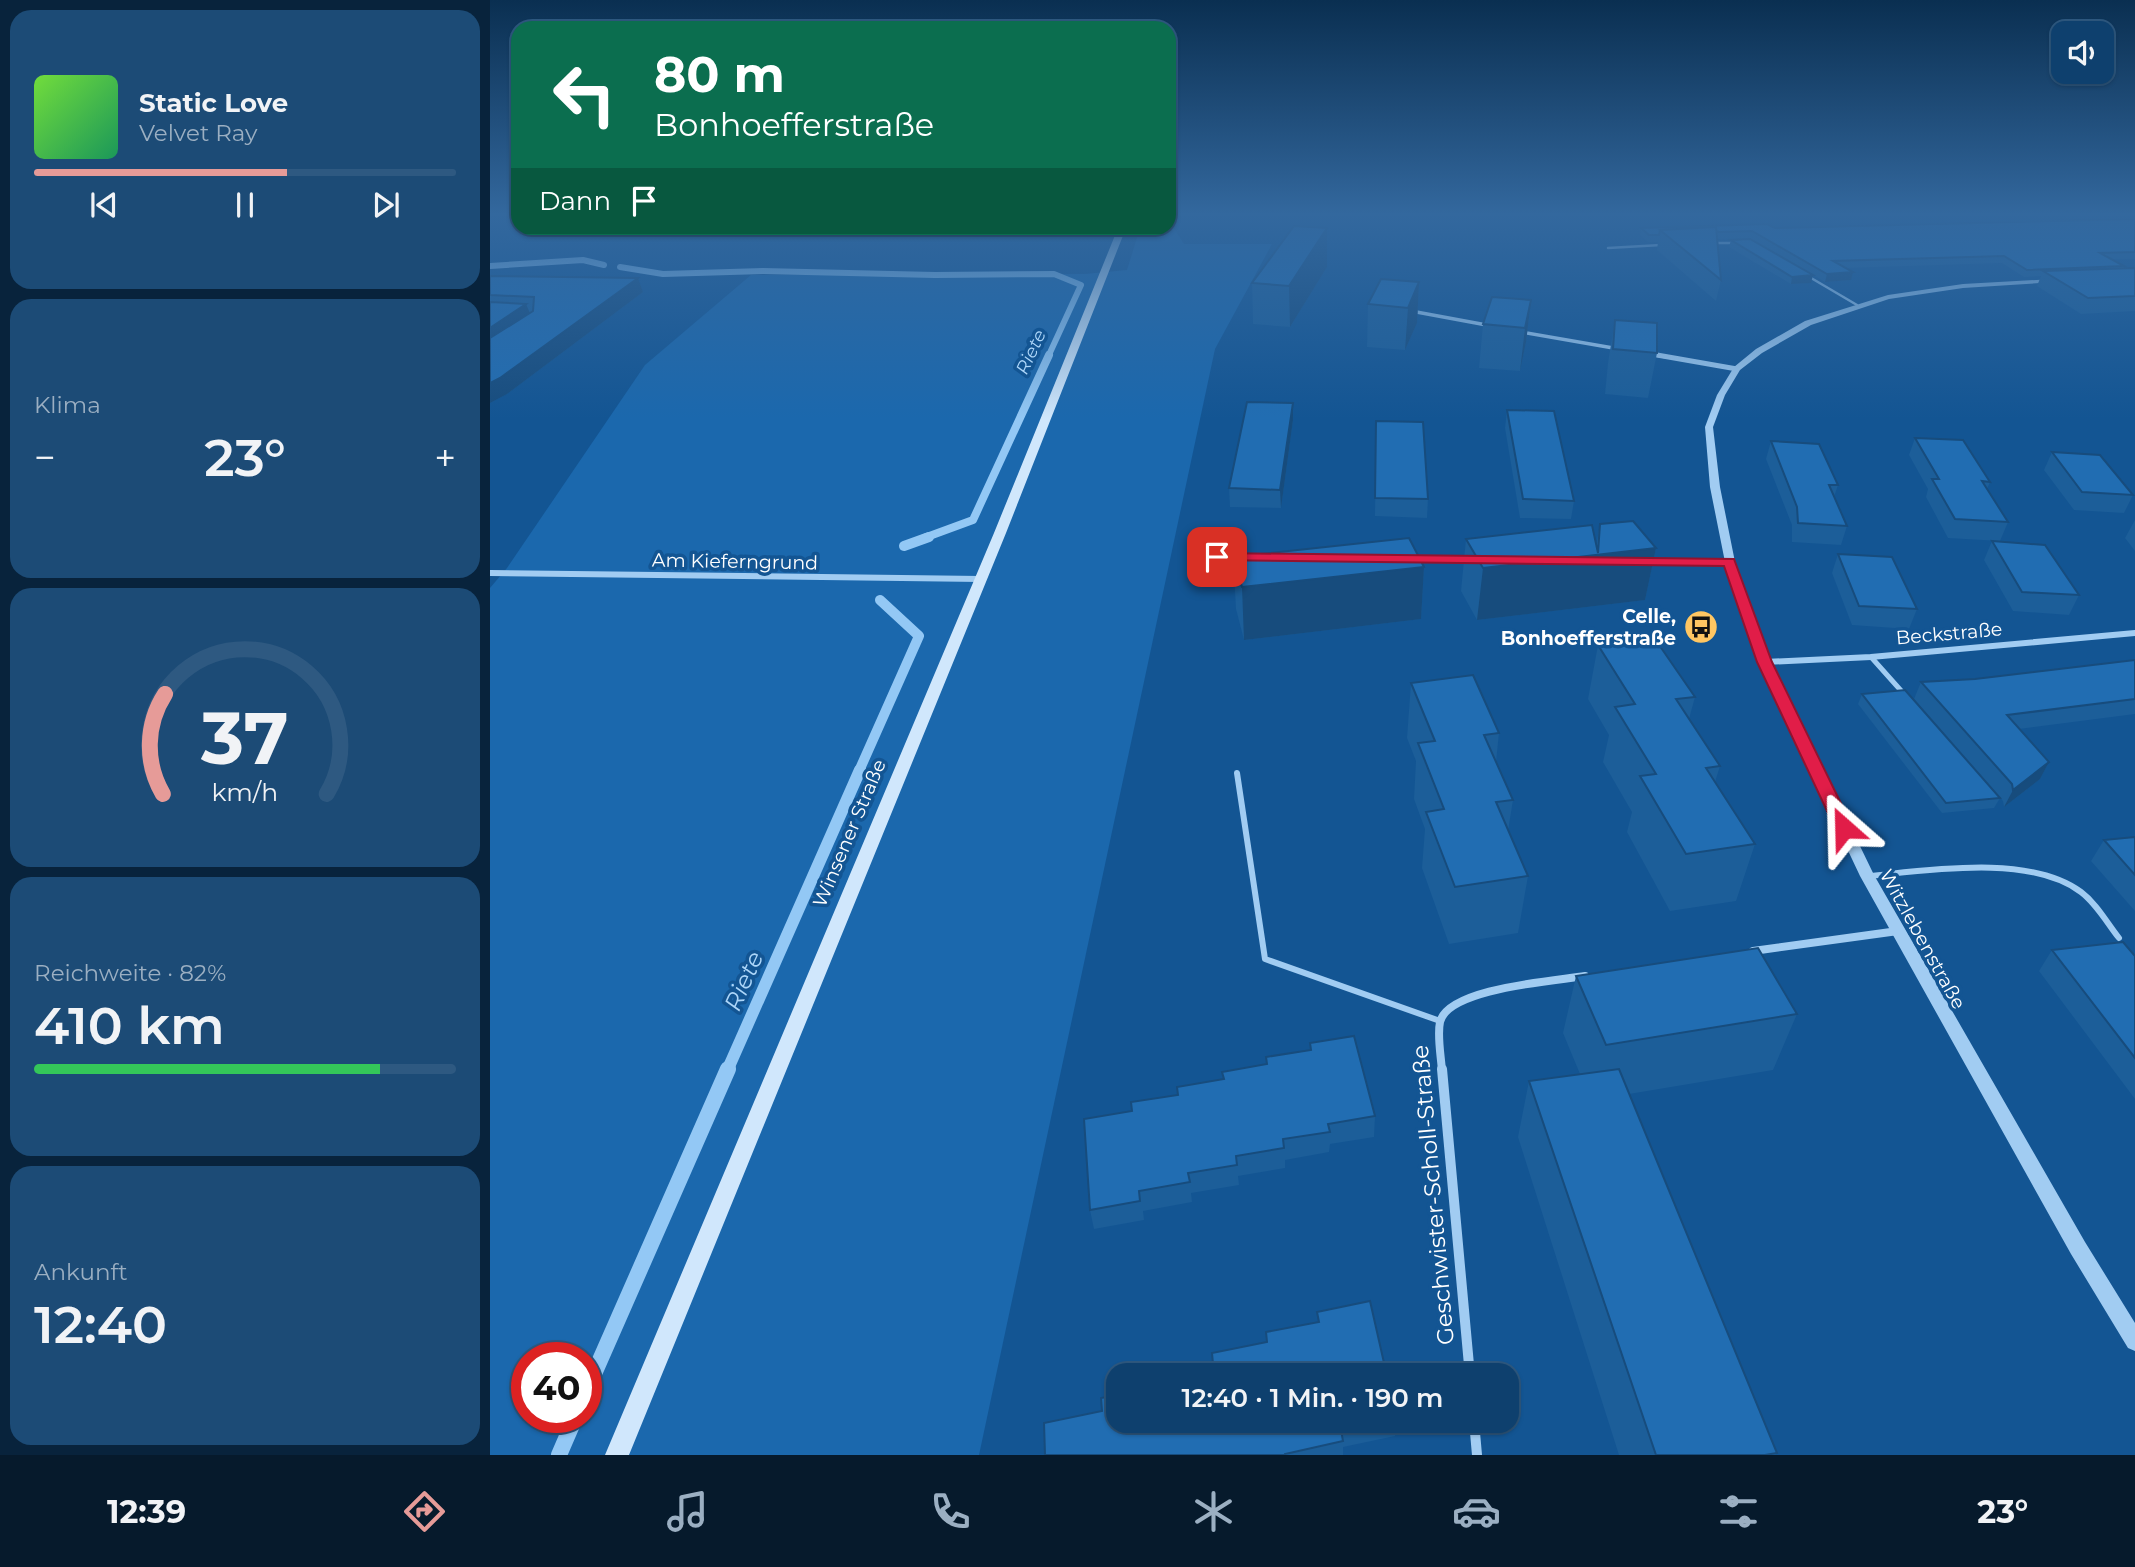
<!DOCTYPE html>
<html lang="de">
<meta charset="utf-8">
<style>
body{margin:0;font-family:Montserrat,sans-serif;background:#1c4b76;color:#f1f3f6;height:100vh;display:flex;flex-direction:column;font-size:26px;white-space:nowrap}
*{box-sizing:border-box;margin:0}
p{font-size:23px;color:#9bafc2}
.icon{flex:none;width:38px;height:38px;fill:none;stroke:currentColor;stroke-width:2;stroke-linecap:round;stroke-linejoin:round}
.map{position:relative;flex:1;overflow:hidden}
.sheet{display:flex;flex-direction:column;gap:10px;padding:10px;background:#08233c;width:490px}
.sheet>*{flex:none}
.hud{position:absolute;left:21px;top:21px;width:665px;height:214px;border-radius:21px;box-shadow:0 2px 5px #0004,0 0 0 2px #2e5981;background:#0b6e4f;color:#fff;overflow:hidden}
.tools{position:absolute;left:1561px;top:21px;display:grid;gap:14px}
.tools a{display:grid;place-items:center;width:63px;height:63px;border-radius:14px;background:#0e406e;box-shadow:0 2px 5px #0004,0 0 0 2px #2e5981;font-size:35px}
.speed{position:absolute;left:21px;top:1342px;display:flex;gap:14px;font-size:35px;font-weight:700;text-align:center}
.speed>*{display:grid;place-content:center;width:91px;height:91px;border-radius:50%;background:#0e406e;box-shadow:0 2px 5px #0004,0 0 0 2px #2e5981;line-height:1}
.speed .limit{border:10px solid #d22;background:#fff;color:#111}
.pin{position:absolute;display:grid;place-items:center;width:60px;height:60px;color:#fff;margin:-30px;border-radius:14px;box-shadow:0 4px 10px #0006}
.me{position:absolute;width:77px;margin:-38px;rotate:335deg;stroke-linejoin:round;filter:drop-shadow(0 0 5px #0008)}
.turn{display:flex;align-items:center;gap:24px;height:147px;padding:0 28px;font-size:32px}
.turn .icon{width:91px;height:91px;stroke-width:2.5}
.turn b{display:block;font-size:49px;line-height:60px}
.then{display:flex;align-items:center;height:66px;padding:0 28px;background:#0003;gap:14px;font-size:26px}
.big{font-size:52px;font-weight:600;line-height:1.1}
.sheet .card{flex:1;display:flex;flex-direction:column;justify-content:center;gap:10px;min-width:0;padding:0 24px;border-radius:21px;background:#1c4b76}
.sheet .dial{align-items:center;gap:0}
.dial svg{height:182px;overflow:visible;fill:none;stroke:#2e5981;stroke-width:7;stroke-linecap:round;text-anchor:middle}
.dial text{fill:#f1f3f6;stroke:none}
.song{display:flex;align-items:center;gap:21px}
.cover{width:84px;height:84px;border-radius:10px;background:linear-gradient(135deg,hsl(100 70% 55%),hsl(150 70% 35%))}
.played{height:7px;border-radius:4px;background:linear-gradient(90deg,#e69b98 60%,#2e5981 60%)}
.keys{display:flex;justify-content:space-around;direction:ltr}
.heat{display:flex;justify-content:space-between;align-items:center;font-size:38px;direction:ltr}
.charge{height:10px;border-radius:5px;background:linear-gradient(90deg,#34c759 82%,#2e5981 0)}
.trip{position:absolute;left:616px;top:1363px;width:413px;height:70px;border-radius:21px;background:#0e406e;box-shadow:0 2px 5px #0004,0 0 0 2px #2e5981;font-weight:600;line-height:70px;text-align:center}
.dock{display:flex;height:112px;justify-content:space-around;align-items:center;background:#061a2c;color:#9bafc2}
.dock .icon{width:49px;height:49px}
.dock .current{color:#e69b98}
.dock b{font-size:32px;color:#f1f3f6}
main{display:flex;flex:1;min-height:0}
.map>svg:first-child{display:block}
</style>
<main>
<section class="sheet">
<div class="card">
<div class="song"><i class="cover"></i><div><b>Static Love</b><p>Velvet Ray</p></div></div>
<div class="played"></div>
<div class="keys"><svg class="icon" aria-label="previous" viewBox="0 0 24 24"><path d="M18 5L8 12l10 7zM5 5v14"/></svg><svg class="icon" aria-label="pause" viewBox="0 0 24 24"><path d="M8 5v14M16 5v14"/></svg><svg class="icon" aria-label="next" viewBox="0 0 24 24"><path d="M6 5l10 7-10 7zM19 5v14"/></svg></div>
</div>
<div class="card"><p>Klima</p>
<div class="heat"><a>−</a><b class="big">23°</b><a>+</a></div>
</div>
<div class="card dial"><svg viewBox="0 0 100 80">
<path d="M14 69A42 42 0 1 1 86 69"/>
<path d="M14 69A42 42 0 0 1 15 25" stroke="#e69b98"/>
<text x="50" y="56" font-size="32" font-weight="700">37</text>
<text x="50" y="72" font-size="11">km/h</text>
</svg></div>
<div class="card"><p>Reichweite · 82%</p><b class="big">410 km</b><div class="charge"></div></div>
<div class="card"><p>Ankunft</p><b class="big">12:40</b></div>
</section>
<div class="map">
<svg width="1645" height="1455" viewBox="0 0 1645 1455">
<rect width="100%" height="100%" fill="#135593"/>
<path fill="#1b68ad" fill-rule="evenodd" d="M 683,227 L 694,244 L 782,244 L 725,349 L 489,1455 L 0,1455 L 0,588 L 17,568 L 155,365 L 261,275 L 595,274 L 637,270 L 650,228 ZM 37,1358 L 96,1358 L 96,1418 L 37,1418 Z"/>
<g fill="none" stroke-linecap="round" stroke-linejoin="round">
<g stroke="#93c8f5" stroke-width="6">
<path d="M 0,266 L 93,260 L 114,265"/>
<path d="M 130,267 L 173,274 L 273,271 L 445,275 L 564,274 L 591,285 L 558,357"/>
</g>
<path stroke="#93c8f5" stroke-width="8" d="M 434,538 L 483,520 L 559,355"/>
<g stroke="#93c8f5" stroke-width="10">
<path d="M 414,546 L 439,537"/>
<path d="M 369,771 L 429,636 L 390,600"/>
</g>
<path stroke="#93c8f5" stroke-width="12" d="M 237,1071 L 370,770"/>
<g stroke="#93c8f5" stroke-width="16">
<path d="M 96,1392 L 238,1069"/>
<path d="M 69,1455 L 85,1418"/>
</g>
<g stroke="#a1ccf2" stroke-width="2.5">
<path d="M 1223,243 L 1245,243"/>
<path d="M 1118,248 L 1171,245"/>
<path d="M 1316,275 L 1367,305"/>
</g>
<path stroke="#a1ccf2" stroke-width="5" d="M 1381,657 L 1414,694"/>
<g stroke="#a1ccf2" stroke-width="6">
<path d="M 747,773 L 775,959 L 950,1021"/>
<path d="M 1380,876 C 1440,870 1540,854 1591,892 C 1607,904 1617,923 1629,938"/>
</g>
<g stroke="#a1ccf2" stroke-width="3.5">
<path d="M 921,311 L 1002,326"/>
<path d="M 1031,332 L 1129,349"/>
<path d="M 1159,354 L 1177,357"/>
</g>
<path stroke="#a1ccf2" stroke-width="5" d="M 1167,355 L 1247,369"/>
<g stroke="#a1ccf2" stroke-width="6">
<path d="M 727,557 L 753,557"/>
<path d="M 922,559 L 984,560"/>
<path d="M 1156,562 L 1240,562"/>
<path d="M 0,573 L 491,579"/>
<path d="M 1275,662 L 1381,657 L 1645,633"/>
</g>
<g stroke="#a1ccf2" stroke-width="8">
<path d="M 1263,951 L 1408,931"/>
<path d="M 952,1071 C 951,1056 947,1036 950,1022 C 958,988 1065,981 1095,976"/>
</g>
<g stroke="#a1ccf2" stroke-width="10">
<path d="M 952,1069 L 980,1376"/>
<path d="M 984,1421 L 987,1455"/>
</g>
<path fill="#a1ccf2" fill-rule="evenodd" d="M 1564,279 L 1567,281 L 1566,282 L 1473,288 L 1399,299 L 1321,325 L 1272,353 L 1250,370 L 1235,395 L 1223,427 L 1230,487 L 1245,562 L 1281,662 L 1384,875 L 1595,1242 L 1645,1323 L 1645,1351 L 1638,1348 L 1581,1254 L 1370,876 L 1269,662 L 1235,562 L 1220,487 L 1215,427 L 1227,395 L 1244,367 L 1266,349 L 1315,321 L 1398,295 L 1473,284 Z"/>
<path fill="#d0e7fc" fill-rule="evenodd" d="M 628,228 L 636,228 L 516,533 L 139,1455 L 115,1455 L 504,533 Z"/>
</g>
<g fill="#1c5e99">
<path d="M 1645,219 L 1645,259 L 1622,259 L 1634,266 L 1634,268 L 1645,268 L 1645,311 L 1591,314 L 1547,286 L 1551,276 L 1534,277 L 1512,263 L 1355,268 L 1361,280 L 1335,282 L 1260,238 L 1227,239 L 1231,280 L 1226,301 L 1167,250 L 1168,242 L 1158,242 L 1150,235 L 1151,228 L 1285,228 Z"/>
<path d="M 1241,240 L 1321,283 L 1301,284 L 1239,247 Z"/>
<path d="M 837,267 L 800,327 L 763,324 L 762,283 Z"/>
<path d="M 0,276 L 148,278 L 153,292 L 17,394 L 0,403 Z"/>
<path d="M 929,282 L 927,323 L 915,350 L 877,347 L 878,304 Z"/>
<path d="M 1041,300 L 1036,342 L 1030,371 L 989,368 L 993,324 Z"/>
<path d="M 1125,320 L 1167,353 L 1158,398 L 1115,394 L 1118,363 Z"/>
<path d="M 1017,410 L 1084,501 L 1081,519 L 1030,518 L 1015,428 Z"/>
<path d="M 803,420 L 791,508 L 740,507 L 739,488 Z"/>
<path d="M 886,421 L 938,499 L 937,518 L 885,516 Z"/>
<path d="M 1425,438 L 1500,482 L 1497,489 L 1518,522 L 1510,541 L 1458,538 L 1436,497 L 1438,489 L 1419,455 Z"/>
<path d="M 1281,441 L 1348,485 L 1344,497 L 1357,526 L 1351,545 L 1302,542 L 1302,525 L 1276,459 Z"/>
<path d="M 1562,452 L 1643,495 L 1634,513 L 1584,510 L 1554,470 Z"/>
<path d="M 1645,520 L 1645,551 L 1635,538 Z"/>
<path d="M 1110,524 L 1166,548 L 1155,600 L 987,620 L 971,591 L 976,539 L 1106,546 Z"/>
<path d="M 1502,541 L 1589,595 L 1579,615 L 1523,611 L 1494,560 Z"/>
<path d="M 1348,554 L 1427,609 L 1419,629 L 1362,625 L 1342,573 Z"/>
<path d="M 743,557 L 934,567 L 931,619 L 754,640 L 746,609 Z"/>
<path d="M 1108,645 L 1205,697 L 1199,719 L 1230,766 L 1225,782 L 1265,844 L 1246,901 L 1180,911 L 1137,832 L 1142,812 L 1113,762 L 1119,735 L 1098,699 Z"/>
<path d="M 1645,660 L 1645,714 L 1529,729 L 1559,762 L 1550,779 L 1514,807 L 1513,801 L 1424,699 L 1431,682 L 1485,679 Z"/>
<path d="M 921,683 L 1009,733 L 1006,762 L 1023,800 L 1018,831 L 1038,876 L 1028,933 L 959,944 L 932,868 L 935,829 L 924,799 L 926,761 L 917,738 Z"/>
<path d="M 1372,694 L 1510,798 L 1504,808 L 1452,813 L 1368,704 Z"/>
<path d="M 1645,837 L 1645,911 L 1601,861 L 1614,840 Z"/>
<path d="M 1562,950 L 1645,956 L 1645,1099 L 1549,971 Z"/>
<path d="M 1086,976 L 1307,1014 L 1283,1070 L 1139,1094 L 1287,1453 L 1285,1455 L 1129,1455 L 1028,1137 L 1039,1081 L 1090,1074 L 1073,1033 Z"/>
<path d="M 820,1043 L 885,1116 L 884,1137 L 840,1144 L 839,1152 L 795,1160 L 795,1168 L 748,1176 L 749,1185 L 701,1193 L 702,1202 L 653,1211 L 654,1220 L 604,1229 L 600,1210 L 642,1111 L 776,1064 L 776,1057 L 820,1050 Z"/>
<path d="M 612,1411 L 628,1421 L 907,1421 L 905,1436 L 853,1447 L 853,1455 L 555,1455 Z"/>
</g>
<g fill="#174c7d">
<path d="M 837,228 L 837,267 L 800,327 L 799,286 Z"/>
<path d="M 1363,272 L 1361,280 L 1335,282 L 1337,274 Z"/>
<path d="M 1323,275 L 1321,283 L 1301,284 L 1302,277 Z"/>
<path d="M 148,278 L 153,292 L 17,394 L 0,403 L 0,383 Z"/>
<path d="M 929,282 L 927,323 L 915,350 L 918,308 Z"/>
<path d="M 1041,300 L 1036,342 L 1030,371 L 1035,328 Z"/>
<path d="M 36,304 L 42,318 L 0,348 L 0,328 Z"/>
<path d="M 803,403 L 803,420 L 791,508 L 790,490 Z"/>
<path d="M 1166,548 L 1155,600 L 987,620 L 993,568 Z"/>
<path d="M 934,567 L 931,619 L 754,640 L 752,587 Z"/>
<path d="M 1559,762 L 1550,779 L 1514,807 L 1523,790 Z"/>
</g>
<g fill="#216db2" stroke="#174c7d" stroke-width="2">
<path d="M 1645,219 L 1645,252 L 1610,253 L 1634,266 L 1537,270 L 1514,256 L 1343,261 L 1363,272 L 1337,274 L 1262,231 L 1229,232 L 1226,231 L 1226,227 L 1170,230 L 1169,235 L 1159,235 L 1151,228 L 1277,224 L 1285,228 Z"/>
<path d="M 804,226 L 837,228 L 799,286 L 762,283 Z"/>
<path d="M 1226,227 L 1231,280 L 1170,230 Z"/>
<path d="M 1260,239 L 1323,275 L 1302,277 L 1241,240 Z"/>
<path d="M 1645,268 L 1645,296 L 1598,298 L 1553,271 Z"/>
<path d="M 0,276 L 148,278 L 10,378 L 0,383 L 0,338 L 43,311 L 44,297 L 0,295 Z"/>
<path d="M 891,279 L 929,282 L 918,308 L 878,304 Z"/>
<path d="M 1002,297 L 1041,300 L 1035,328 L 993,324 Z"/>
<path d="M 0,302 L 36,304 L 0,328 Z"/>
<path d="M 1125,320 L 1167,323 L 1167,353 L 1123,349 Z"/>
<path d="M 757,402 L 803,403 L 790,490 L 739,488 Z"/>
<path d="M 1017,410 L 1064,411 L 1084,501 L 1033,499 Z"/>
<path d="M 886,421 L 933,422 L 938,499 L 885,498 Z"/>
<path d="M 1425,438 L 1473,440 L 1500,482 L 1492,481 L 1518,522 L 1465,519 L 1442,479 L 1449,479 Z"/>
<path d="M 1281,441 L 1329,444 L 1348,485 L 1339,485 L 1357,526 L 1308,523 L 1307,507 Z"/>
<path d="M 1562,452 L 1610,455 L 1643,495 L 1592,492 Z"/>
<path d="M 1143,521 L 1166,548 L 993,568 L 976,539 L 1102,525 L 1108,553 L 1110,524 Z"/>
<path d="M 919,538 L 934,567 L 752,587 L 743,557 Z"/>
<path d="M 1502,541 L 1555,545 L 1589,595 L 1532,592 Z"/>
<path d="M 1348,554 L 1402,557 L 1427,609 L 1369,606 Z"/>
<path d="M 1165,639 L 1205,697 L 1186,699 L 1230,766 L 1216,768 L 1265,844 L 1196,854 L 1150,776 L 1166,774 L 1125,707 L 1145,704 L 1108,645 Z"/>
<path d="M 1645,660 L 1645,699 L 1517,715 L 1559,762 L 1523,790 L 1522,784 L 1431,682 L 1485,679 Z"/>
<path d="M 983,675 L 1009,733 L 994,735 L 1023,800 L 1006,802 L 1038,876 L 965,887 L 936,812 L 954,809 L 928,743 L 945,741 L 921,683 Z"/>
<path d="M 1415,690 L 1510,798 L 1456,803 L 1372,694 Z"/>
<path d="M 1645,837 L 1645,875 L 1614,840 Z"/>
<path d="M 1633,942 L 1645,956 L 1645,1058 L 1562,950 Z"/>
<path d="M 1268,948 L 1307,1014 L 1116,1045 L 1086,976 Z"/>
<path d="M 864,1036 L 885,1116 L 838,1124 L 840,1132 L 793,1139 L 794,1148 L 746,1156 L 747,1165 L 698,1173 L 700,1182 L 649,1191 L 650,1201 L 600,1210 L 594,1119 L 642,1111 L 641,1102 L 688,1095 L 687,1087 L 734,1079 L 732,1072 L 777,1064 L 776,1057 L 821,1050 L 820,1043 Z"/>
<path d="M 1129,1069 L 1287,1453 L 1275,1455 L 1166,1455 L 1039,1081 Z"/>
<path d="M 880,1301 L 897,1376 L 668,1376 L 723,1364 L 722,1353 L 777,1342 L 776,1332 L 829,1322 L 827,1312 Z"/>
<path d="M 628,1395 L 628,1421 L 895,1421 L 851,1430 L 853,1441 L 795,1454 L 795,1455 L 555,1455 L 554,1423 L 612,1411 L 611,1398 Z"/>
</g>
<linearGradient id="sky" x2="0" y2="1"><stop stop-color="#0a2f51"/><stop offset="0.51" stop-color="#33689e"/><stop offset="1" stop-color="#33689e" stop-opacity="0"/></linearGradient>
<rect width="1645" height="419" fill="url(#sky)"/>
<path fill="#e11d48" stroke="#92132f" stroke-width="2" d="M 727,553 L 1244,559 L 1282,662 L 1363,828 L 1354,834 L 1345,828 L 1267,662 L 1234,566 L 722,560 L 722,554 Z"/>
<defs>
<g id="bus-disc" transform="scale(1.75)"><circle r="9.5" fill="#ffc662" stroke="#135593"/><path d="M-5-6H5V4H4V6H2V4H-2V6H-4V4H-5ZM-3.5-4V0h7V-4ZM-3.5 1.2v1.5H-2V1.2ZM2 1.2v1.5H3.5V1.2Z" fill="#111"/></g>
</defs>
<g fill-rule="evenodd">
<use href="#bus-disc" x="1211" y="627"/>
</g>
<g text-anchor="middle" stroke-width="7" stroke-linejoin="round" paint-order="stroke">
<g font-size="18" font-style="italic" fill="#add6f9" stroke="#135593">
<text transform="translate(541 352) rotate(-65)" y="6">Riete</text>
</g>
<g font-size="19" fill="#fff" stroke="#135593">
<text transform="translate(245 561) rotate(1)" y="7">Am Kieferngrund</text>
<text transform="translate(1459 633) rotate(-5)" y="7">Beckstraße</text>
<text transform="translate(359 833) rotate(-67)" y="7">Winsener Straße</text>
<text transform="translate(1433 939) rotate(61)" y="7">Witzlebenstraße</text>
</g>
<g font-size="19" font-weight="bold" fill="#fff" stroke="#135593" text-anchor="end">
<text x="1186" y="623">Celle,<tspan x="1186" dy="22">Bonhoefferstraße</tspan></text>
</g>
<g font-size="23" fill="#fff" stroke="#135593">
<text transform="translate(943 1195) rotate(-95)" y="8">Geschwister-Scholl-Straße</text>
</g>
<g font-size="24" font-style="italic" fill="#add6f9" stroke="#135593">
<text transform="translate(254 981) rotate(-66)" y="8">Riete</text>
</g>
</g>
</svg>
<div class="tools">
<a><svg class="icon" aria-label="sound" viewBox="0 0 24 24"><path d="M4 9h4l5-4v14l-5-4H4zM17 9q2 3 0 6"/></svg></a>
</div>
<div class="speed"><div class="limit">40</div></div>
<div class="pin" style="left:727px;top:557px;background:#d93025"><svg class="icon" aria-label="arrive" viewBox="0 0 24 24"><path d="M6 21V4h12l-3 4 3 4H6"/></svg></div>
<svg class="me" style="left:1354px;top:828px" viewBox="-20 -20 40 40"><path d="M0-17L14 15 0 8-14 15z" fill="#e11d48" stroke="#fff" stroke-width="4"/></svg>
<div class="trip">12:40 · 1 Min. · 190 m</div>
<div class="hud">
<div class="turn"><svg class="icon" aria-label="left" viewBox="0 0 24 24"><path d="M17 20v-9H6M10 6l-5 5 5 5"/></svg><div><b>80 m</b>Bonhoefferstraße</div></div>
<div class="then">Dann<svg class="icon" aria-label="arrive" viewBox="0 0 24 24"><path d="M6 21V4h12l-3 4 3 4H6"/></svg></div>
</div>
</div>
</main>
<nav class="dock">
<b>12:39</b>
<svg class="icon current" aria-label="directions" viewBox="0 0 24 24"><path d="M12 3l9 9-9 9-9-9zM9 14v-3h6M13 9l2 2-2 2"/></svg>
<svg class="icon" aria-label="music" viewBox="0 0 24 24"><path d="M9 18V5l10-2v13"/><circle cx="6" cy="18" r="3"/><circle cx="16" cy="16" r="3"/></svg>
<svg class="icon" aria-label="phone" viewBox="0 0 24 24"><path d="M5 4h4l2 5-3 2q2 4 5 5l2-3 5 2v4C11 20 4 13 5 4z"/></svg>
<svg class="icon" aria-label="climate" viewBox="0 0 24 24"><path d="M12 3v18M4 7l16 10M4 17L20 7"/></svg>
<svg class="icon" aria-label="car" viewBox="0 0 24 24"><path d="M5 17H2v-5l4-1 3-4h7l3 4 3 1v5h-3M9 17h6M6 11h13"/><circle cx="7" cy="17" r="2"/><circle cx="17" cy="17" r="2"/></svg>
<svg class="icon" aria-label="filters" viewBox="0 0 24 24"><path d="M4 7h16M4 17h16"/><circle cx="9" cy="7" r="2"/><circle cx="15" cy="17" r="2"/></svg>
<b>23°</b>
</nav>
